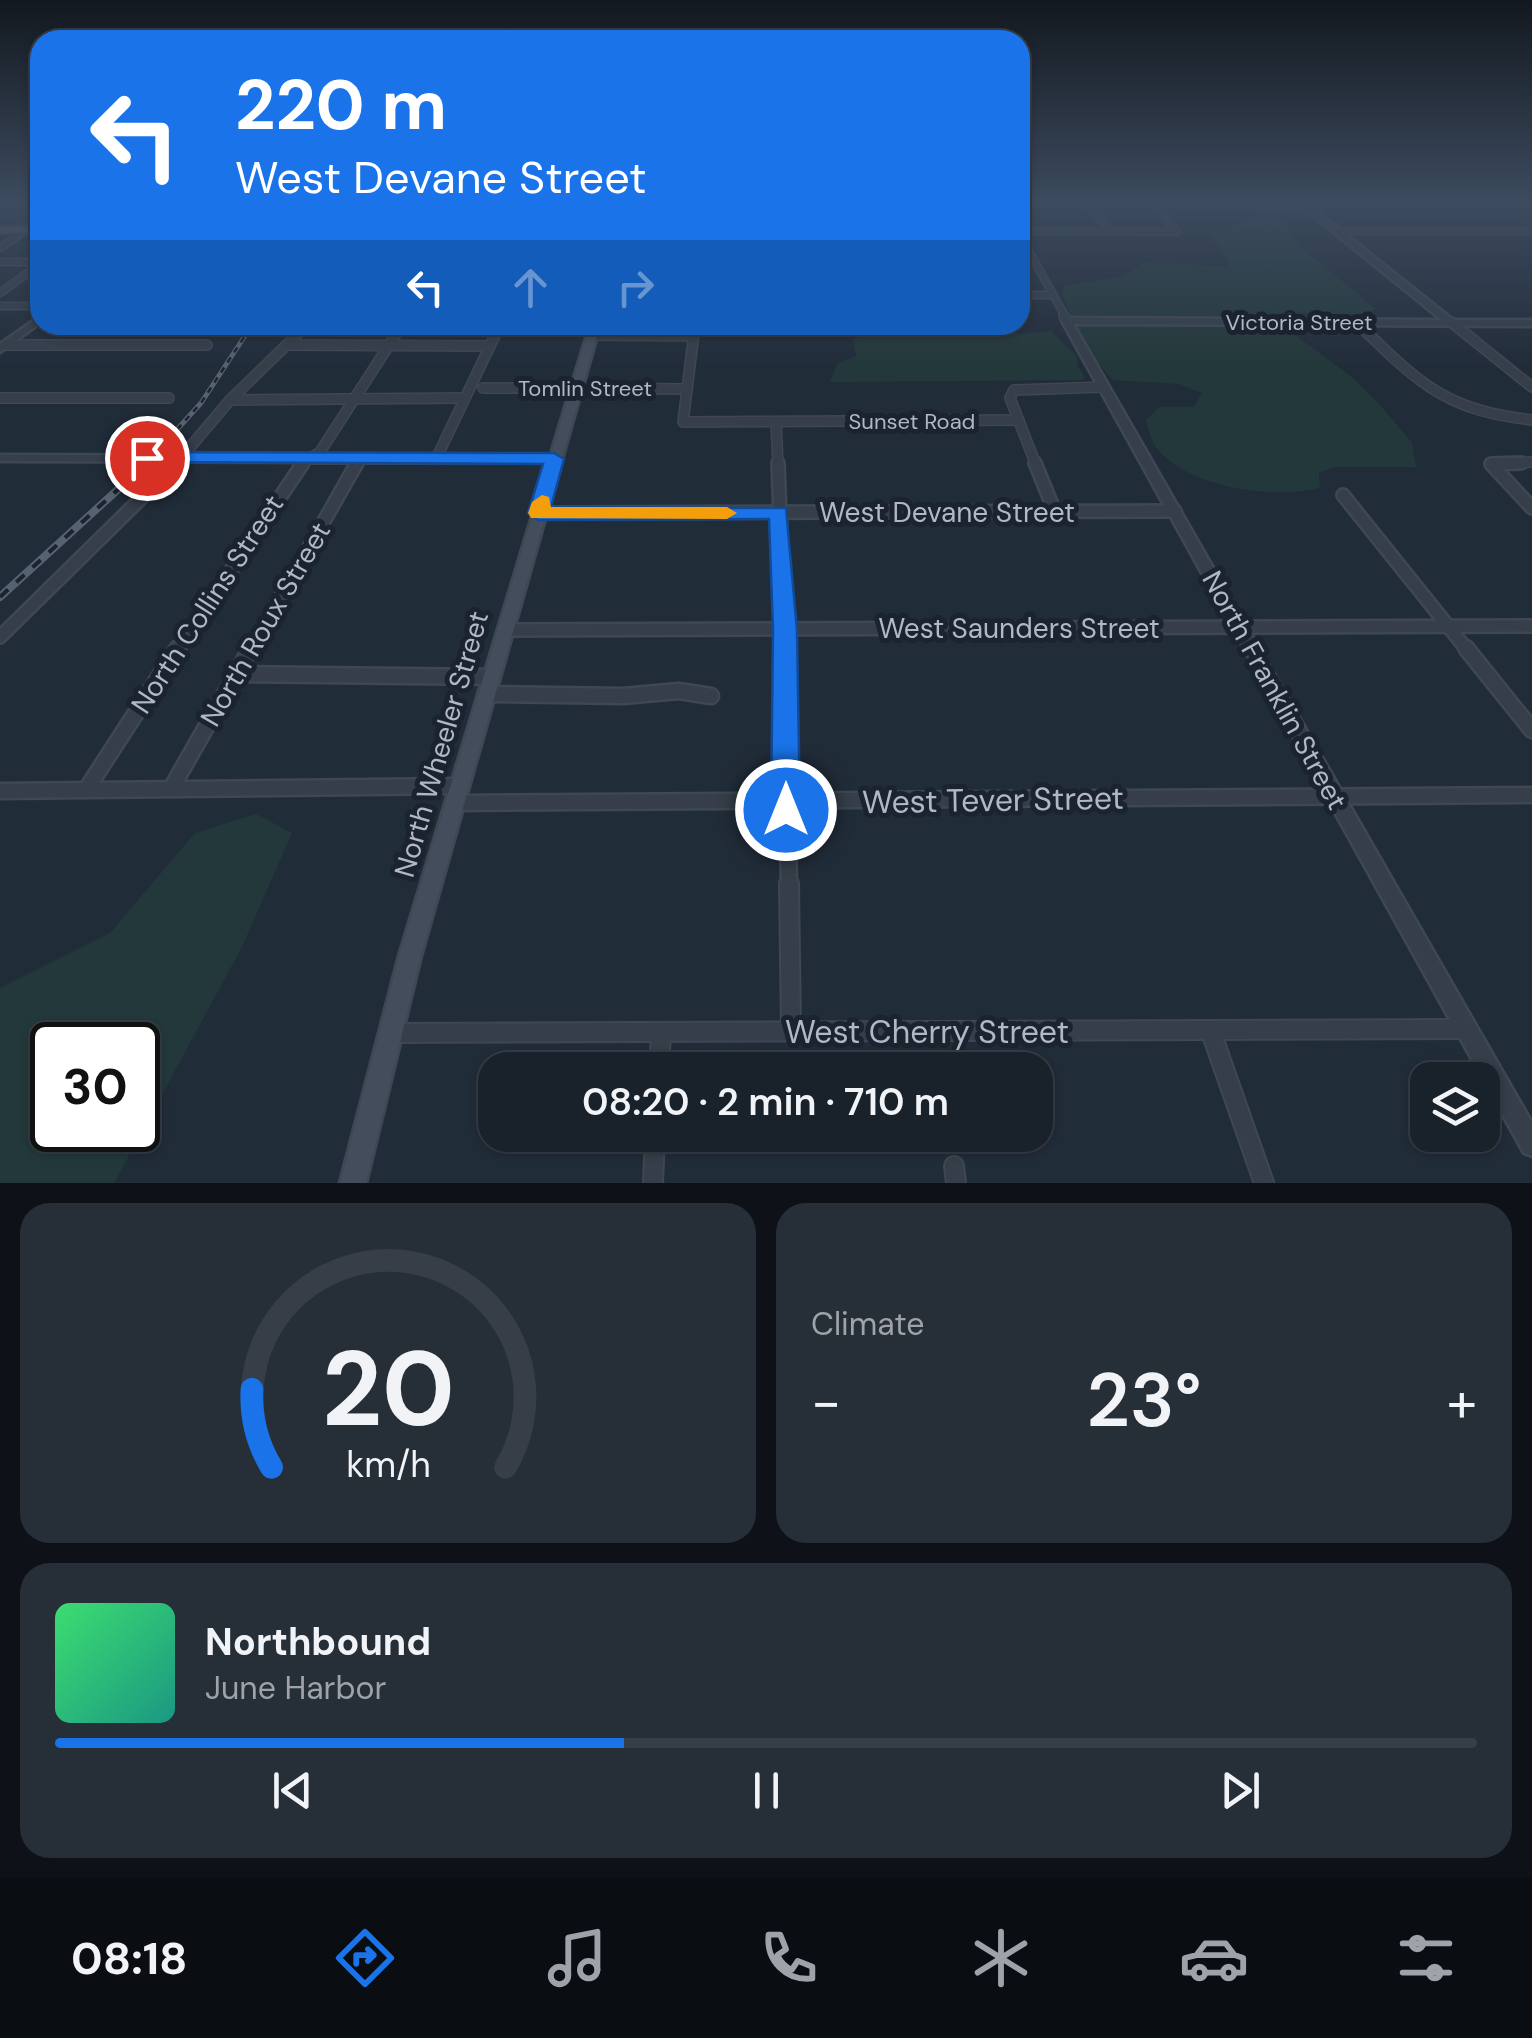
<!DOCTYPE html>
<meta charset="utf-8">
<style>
body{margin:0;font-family:"DM Sans",sans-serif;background:#262e37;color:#f1f3f6;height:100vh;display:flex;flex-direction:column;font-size:38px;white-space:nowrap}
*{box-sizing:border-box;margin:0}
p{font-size:32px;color:#9fa3a9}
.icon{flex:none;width:55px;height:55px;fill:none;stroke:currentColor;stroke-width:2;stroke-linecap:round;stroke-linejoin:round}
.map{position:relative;height:1183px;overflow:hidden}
.drawer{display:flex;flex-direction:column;gap:20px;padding:20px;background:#0e1218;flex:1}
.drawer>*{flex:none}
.guide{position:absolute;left:30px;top:30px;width:1000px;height:305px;border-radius:30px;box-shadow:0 2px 8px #0004,0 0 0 2px #373e47;background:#1a73e8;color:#fff;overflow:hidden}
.buttons{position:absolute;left:1410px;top:1062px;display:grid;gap:20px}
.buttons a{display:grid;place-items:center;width:90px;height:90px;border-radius:20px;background:#19212b;box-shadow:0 2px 8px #0004,0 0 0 2px #373e47;font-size:50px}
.speed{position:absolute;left:30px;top:1022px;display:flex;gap:20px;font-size:50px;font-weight:700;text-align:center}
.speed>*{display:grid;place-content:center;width:130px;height:130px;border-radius:50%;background:#19212b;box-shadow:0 2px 8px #0004,0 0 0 2px #373e47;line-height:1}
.speed .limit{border:5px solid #111;border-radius:15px;background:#fff;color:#111}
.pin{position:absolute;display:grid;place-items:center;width:85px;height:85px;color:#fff;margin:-42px;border:5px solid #fff;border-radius:50%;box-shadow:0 2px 10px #0007}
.me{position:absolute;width:110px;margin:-55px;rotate:0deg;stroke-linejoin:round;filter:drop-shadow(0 0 8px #0008)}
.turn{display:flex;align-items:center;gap:35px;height:210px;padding:0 40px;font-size:45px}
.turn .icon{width:130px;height:130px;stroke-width:2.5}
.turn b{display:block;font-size:70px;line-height:85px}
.lanes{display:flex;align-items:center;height:95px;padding:0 40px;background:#0003;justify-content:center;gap:50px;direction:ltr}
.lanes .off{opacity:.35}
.big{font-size:75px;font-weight:600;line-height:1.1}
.drawer .widget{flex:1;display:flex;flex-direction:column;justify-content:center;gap:15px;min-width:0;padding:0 35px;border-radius:30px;background:#262e37}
.drawer .dial{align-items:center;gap:0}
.dial svg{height:260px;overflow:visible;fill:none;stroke:#373e47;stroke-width:7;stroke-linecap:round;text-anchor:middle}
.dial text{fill:#f1f3f6;stroke:none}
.song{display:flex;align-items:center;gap:30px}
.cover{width:120px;height:120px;border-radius:15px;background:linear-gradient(135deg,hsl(140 70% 55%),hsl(170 70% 35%))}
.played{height:10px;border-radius:5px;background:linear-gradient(90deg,#1a73e8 40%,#373e47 40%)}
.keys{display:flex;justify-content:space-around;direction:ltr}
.heat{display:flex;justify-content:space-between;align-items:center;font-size:55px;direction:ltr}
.drawer .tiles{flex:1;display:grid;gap:20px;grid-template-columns:1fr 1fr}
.widget:last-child{grid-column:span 2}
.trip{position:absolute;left:478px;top:1052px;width:575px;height:100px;border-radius:30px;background:#19212b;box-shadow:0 2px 8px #0004,0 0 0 2px #373e47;font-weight:600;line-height:100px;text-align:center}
.tab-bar{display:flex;height:160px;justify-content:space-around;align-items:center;background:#0a0d11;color:#9fa3a9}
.tab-bar .icon{width:70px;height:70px}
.tab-bar .current{color:#1a73e8}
.tab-bar b{font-size:45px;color:#f1f3f6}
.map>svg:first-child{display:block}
</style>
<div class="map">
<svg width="1532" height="1183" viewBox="0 0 1532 1183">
<rect width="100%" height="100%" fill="#212c39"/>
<g fill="#23383a" fill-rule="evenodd">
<path d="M 1257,218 L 1275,220 L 1293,230 L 1293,241 L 1376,309 C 1338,326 1291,301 1255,320 L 1072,319 L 1062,294 L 1064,286 L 1119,277 L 1147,262 L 1228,267 L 1229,262 L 1209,234 Z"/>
<path d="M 1074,323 L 1266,324 L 1296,336 L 1352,377 L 1381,406 L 1412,443 L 1416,467 L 1334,467 L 1319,473 L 1320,488 C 1272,499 1193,489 1158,450 C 1152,443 1149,430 1145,421 L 1159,407 L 1194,407 L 1202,393 L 1179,384 L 1112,380 L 1085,347 Z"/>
<path d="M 1051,331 L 1078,357 L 1077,365 L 1085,377 L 1082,380 L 830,382 L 837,364 L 856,356 L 853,338 C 918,328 984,339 1051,331 Z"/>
<path d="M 256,814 L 292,833 L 242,947 L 114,1183 L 0,1183 L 0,988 L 110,933 L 195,833 ZM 138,1045 L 138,1130 L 52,1130 L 52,1045 Z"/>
</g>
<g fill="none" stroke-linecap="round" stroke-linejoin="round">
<path stroke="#152336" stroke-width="2.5" d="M 16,241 L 40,234"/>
<g stroke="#3e4752" stroke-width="9">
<g id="minor-far4">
<path d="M 1087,201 L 1109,231"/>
<path d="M 1151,201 L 1177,232"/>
<path d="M 1020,203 L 1303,204"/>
<path d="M 1020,231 L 1177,232"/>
<path d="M 1337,231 L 1532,231"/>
<path d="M 1020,235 L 1066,318"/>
<path d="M 0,248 L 29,229"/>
<path d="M 0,262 L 40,262"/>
<path d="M 0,293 L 40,264"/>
<path d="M 1020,295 L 1051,295"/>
<path d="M 0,306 L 40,306"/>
</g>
</g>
<g stroke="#3e4752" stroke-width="12">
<g id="minor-far3">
<path d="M 1064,316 L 1067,321"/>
<path d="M 1356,322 C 1418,382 1443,410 1532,420"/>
<path d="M 1451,322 L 1532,387"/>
<path d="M 695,325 L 683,422 L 1019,420"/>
<path d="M 592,335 L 693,336"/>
<path d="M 5,345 L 207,345"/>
<path d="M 286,345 L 490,346"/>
<path d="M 483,388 L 687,389"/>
<path d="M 0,398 L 169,398"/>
<path d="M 230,400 L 465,398"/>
<path d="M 776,422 L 778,465"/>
<path d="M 310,459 L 554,459"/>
<path d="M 436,459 L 500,325"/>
<path d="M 175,465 L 230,400 L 307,325"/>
<path d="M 299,465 L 320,452 L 402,325"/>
<path d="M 356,465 L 359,459"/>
<path d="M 1036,465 L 1010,398 L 1014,390 L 1104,387"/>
<path d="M 1492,465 L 1532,462"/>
</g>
</g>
<g stroke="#3e4752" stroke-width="16">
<g id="minor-far2">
<path d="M 778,463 L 785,651"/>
<path d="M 1035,463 L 1055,512"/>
<path d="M 1521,463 L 1491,464 L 1532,508"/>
<path d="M 1343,495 L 1468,651"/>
<path d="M 539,513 L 1175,511"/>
<path d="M 506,630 L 1532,626"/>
<path d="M 0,637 L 177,463"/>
<path d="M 177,651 L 303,463"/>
<path d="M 250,651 L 357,463"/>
</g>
</g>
<g stroke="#3e4752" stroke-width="19">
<g id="minor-far1">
<path d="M 785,648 L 789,886"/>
<path d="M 1466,648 L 1532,730"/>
<path d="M 238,674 L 489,677"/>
<path d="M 485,694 L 623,696 L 679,691 L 711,696"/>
<path d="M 171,789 L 251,648"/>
<path d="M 86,790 L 178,648"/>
<path d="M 0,791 L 459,786"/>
<path d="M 455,803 L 1532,795"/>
</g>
</g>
<g stroke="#3e4752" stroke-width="22">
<g id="minor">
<path d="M 789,884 L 791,1030"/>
<path d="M 1211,1032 L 1264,1183"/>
<path d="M 389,1033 L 1465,1029"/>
<path d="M 659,1070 L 661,1033"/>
<path d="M 954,1166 L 956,1183"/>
<path d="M 653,1183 L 655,1135"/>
</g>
</g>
<g stroke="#3e4752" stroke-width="5">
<g id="tertiary">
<path d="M 1295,201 L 1304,201 L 1453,320 L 1532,320 L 1532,326 L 1073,324 L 1532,1123 L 1532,1156 L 1524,1153 L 1062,321 L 1067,318 L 1442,320 Z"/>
<path d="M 40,316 L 40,323 L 0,352 L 0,344 Z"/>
<path d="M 0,455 L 310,456 L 316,459 L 310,462 L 0,461 Z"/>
</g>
</g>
<g stroke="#3e4752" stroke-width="5">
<path id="secondary" d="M 590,325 L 600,325 L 421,956 L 366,1183 L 340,1183 L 399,956 Z"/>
</g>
<g stroke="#3e4752" stroke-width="4">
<path id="primary" d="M 40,226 L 40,232 L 0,233 L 0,227 Z"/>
</g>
<use href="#minor-far4" stroke="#353e49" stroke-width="6"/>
<use href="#minor-far3" stroke="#353e49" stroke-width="9"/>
<use href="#minor-far2" stroke="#353e49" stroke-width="11"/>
<use href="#minor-far1" stroke="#353e49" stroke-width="14"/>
<use href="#minor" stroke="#353e49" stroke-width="18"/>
<use href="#tertiary" fill="#353e49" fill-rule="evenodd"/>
<use href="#secondary" fill="#434d5c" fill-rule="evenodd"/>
<use href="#primary" fill="#535d69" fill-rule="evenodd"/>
<g stroke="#576270" stroke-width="5">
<path id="rail-far1" d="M 145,465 L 201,403 L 252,325"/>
</g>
<g stroke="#576270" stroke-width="8">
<path id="rail" d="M 0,597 L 147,463"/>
</g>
<use href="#rail-far1" stroke="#1a232e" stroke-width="2.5" stroke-dasharray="6" stroke-linecap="butt"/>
<use href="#rail" stroke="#1a232e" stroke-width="4" stroke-dasharray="11" stroke-linecap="butt"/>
</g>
<linearGradient id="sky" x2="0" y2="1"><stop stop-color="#12181f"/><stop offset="0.55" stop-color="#3d4b5f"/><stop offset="1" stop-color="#3d4b5f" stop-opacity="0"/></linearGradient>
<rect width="1532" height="367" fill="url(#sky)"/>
<path fill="#1a73e8" stroke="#114b97" stroke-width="2.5" d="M 147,452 L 554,453 L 564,459 L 551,507 L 786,508 L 797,630 L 800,810 L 796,819 L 786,822 L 775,819 L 771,810 L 773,630 L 769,519 L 538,520 L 528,513 L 543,464 L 140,462 L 137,458 Z"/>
<path fill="#f59e0b" d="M 542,495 L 549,497 L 551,507 L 727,507 L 737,513 L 727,519 L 531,518 L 528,513 L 532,502 Z"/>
<g text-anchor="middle" stroke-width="10" stroke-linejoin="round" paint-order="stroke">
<g font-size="22" fill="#b0b8c5" stroke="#1a232e">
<text x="1299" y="330">Victoria Street</text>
<text x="585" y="396">Tomlin Street</text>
<text x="912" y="429">Sunset Road</text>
</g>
<g font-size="28" fill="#b0b8c5" stroke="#1a232e">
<text x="947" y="522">West Devane Street</text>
<text transform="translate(207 604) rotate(-57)" y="10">North Collins Street</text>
<text transform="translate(265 624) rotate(-60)" y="10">North Roux Street</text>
<text x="1019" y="638">West Saunders Street</text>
<text transform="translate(1275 690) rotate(61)" y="10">North Franklin Street</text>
<text transform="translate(441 744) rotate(-74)" y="10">North Wheeler Street</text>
</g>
<g font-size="32" fill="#b0b8c5" stroke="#1a232e">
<text transform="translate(993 800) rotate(-1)" y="11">West Tever Street</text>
<text x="927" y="1043">West Cherry Street</text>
</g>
</g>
</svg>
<div class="buttons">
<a><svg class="icon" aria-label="layers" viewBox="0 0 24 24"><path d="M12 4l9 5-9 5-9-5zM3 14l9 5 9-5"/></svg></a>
</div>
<div class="speed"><div class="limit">30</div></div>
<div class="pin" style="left:147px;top:458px;background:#d93025"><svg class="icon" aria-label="arrive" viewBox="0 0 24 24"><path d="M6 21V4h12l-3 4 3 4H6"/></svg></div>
<svg class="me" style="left:786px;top:810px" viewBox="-20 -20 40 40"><circle r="17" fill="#1a73e8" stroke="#fff" stroke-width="3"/><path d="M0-11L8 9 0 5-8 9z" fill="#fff"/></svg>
<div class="trip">08:20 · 2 min · 710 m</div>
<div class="guide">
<div class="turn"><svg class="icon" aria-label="left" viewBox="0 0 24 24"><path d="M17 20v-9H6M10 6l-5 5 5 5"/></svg><div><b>220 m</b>West Devane Street</div></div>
<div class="lanes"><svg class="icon" aria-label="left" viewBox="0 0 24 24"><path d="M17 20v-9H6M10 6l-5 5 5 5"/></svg><svg class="icon off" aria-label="ahead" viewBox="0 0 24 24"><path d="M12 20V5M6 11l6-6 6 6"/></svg><svg class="icon off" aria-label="right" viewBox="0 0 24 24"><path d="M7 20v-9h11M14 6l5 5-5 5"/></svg></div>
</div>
</div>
<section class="drawer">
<div class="tiles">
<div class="widget dial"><svg viewBox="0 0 100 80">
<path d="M14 69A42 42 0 1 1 86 69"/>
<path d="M14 69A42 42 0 0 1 8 45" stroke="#1a73e8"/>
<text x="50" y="56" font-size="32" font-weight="700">20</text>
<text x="50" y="72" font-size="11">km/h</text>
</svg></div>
<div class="widget"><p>Climate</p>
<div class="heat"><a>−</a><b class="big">23°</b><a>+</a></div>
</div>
<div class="widget">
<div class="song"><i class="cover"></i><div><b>Northbound</b><p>June Harbor</p></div></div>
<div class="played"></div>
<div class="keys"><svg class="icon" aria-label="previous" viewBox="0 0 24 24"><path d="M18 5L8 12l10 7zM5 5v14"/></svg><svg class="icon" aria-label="pause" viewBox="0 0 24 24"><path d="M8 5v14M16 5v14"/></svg><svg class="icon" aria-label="next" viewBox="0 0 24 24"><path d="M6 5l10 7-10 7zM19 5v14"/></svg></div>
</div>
</div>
</section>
<nav class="tab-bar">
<b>08:18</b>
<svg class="icon current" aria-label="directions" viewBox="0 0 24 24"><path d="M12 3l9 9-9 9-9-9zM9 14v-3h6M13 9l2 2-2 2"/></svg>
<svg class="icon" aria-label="music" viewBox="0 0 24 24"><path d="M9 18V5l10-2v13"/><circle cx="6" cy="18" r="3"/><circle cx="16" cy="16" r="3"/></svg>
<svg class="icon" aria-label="phone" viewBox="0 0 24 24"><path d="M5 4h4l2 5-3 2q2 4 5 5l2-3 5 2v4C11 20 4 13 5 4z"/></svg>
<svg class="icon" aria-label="climate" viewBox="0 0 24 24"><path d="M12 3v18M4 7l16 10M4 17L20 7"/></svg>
<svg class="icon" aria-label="car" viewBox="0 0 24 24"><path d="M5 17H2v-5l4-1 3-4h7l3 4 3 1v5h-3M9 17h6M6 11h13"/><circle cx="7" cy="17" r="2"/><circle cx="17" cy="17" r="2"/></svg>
<svg class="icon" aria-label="filters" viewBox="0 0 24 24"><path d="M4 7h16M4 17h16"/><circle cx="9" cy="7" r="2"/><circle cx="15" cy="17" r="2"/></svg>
</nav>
